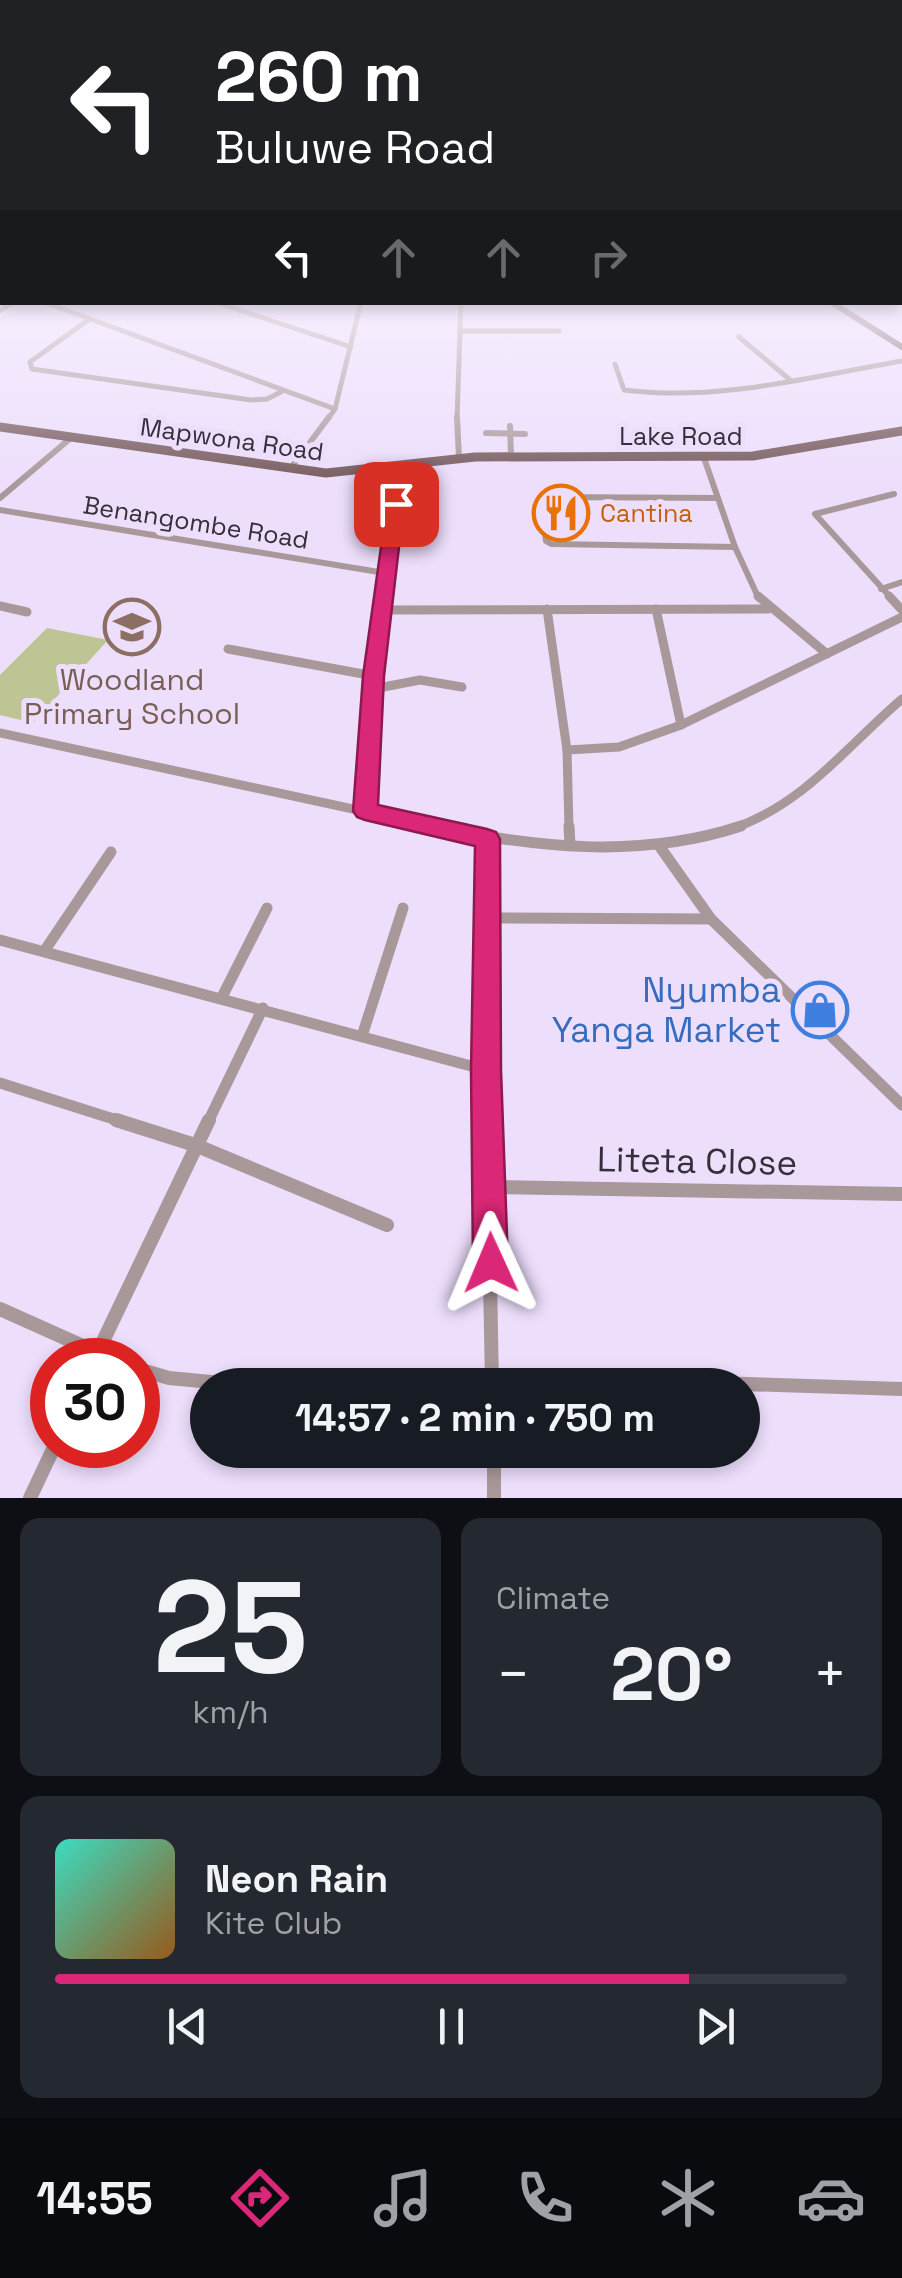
<!DOCTYPE html>
<meta charset="utf-8">
<style>
body{margin:0;font-family:"Space Grotesk",sans-serif;background:#242831;color:#f1f3f6;height:100vh;display:flex;flex-direction:column;font-size:38px;white-space:nowrap}
*{box-sizing:border-box;margin:0}
p{font-size:32px;color:#9ea1a6}
.icon{flex:none;width:55px;height:55px;fill:none;stroke:currentColor;stroke-width:2;stroke-linecap:round;stroke-linejoin:round}
.map{position:relative;height:1498px;overflow:hidden}
.details{display:flex;flex-direction:column;gap:20px;padding:20px;background:#0d0f14;flex:1}
.details>*{flex:none}
.hud{position:absolute;left:0px;top:0px;width:902px;height:305px;box-shadow:0 5px 15px #0003;background:#202124;color:#fff;overflow:hidden}
.speed{position:absolute;left:30px;top:1338px;display:flex;gap:20px;font-size:50px;font-weight:700;text-align:center}
.speed>*{display:grid;place-content:center;width:130px;height:130px;border-radius:50%;background:#171b24;box-shadow:0 5px 15px #0003;line-height:1}
.speed .limit{border:15px solid #d22;background:#fff;color:#111}
.pin{position:absolute;display:grid;place-items:center;width:85px;height:85px;color:#fff;margin:-42px;border-radius:20px;box-shadow:0 5px 15px #0006}
.me{position:absolute;width:110px;margin:-55px;rotate:359deg;stroke-linejoin:round;filter:drop-shadow(0 0 8px #0008)}
.turn{display:flex;align-items:center;gap:35px;height:210px;padding:0 50px;font-size:45px}
.turn .icon{width:130px;height:130px;stroke-width:2.5}
.turn b{display:block;font-size:70px;line-height:85px}
.lanes{display:flex;align-items:center;height:95px;padding:0 50px;background:#0003;justify-content:center;gap:50px;direction:ltr}
.lanes .off{opacity:.35}
.big{font-size:75px;font-weight:700;line-height:1.1}
.details .widget{flex:1;display:flex;flex-direction:column;justify-content:center;gap:15px;min-width:0;padding:0 35px;border-radius:20px;background:#242831}
.details .dial{align-items:center;gap:0}
.dial b{font-size:130px;line-height:1}
.song{display:flex;align-items:center;gap:30px}
.cover{width:120px;height:120px;border-radius:15px;background:linear-gradient(135deg,hsl(170 70% 55%),hsl(30 70% 35%))}
.played{height:10px;border-radius:5px;background:linear-gradient(90deg,#db2777 80%,#363941 80%)}
.keys{display:flex;justify-content:space-around;direction:ltr}
.heat{display:flex;justify-content:space-between;align-items:center;font-size:55px;direction:ltr}
.details .tiles{flex:1;display:grid;gap:20px;grid-template-columns:1fr 1fr}
.widget:last-child{grid-column:span 2}
.trip{position:absolute;left:190px;top:1368px;width:570px;height:100px;border-radius:50px;background:#171b24;box-shadow:0 5px 15px #0003;font-weight:700;line-height:100px;text-align:center}
.menu{display:flex;height:160px;justify-content:space-around;align-items:center;background:#090b0e;color:#9ea1a6}
.menu .icon{width:70px;height:70px}
.menu .current{color:#db2777}
.menu b{font-size:45px;color:#f1f3f6}
.map>svg:first-child{display:block}
</style>
<div class="map">
<svg width="902" height="1498" viewBox="0 0 902 1498">
<rect width="100%" height="100%" fill="#eddefc"/>
<path fill="#bfc494" d="M 47,628 L 108,640 L 33,723 L 0,715 L 0,675 Z"/>
<g fill="none" stroke-linecap="round" stroke-linejoin="round">
<g stroke="#a9989a" stroke-width="5">
<path d="M 44,302 L 335,409"/>
<path d="M 215,302 L 351,347"/>
<path d="M 88,320 L 30,362 L 32,369 L 251,400 L 267,399 L 281,392"/>
<path d="M 462,331 L 559,331"/>
<path d="M 739,337 L 789,379"/>
<path d="M 615,364 L 624,390 C 718,402 809,377 902,361"/>
<path d="M 327,420 L 335,409 L 361,302"/>
<path d="M 457,420 L 461,302"/>
</g>
<g stroke="#a9989a" stroke-width="6">
<path d="M 457,417 L 459,458"/>
<path d="M 510,426 L 511,456"/>
<path d="M 486,433 L 525,434"/>
<path d="M 704,458 L 735,547 L 759,599"/>
<path d="M 290,469 L 329,417"/>
<path d="M 0,498 L 72,437"/>
<path d="M 716,498 L 548,497 L 540,502 L 546,541 L 551,544 L 735,547"/>
<path d="M 0,510 L 385,573"/>
<path d="M 881,589 L 902,582"/>
<path d="M 383,599 L 398,467"/>
<path d="M 892,599 L 815,514 L 894,494"/>
</g>
<g stroke="#a9989a" stroke-width="9">
<path d="M 758,596 L 827,654"/>
<path d="M 889,596 L 902,610"/>
<path d="M 0,606 L 27,612"/>
<path d="M 547,609 L 567,750 L 569,828"/>
<path d="M 656,609 L 681,725"/>
<path d="M 383,610 L 768,609"/>
<path d="M 228,649 L 374,676"/>
<path d="M 373,689 L 420,680 L 462,687"/>
<path d="M 0,733 L 441,828"/>
<path d="M 567,750 L 619,747 L 681,725 L 902,617"/>
<path d="M 365,811 L 383,596"/>
<path d="M 734,828 C 804,804 847,746 902,699"/>
</g>
<g stroke="#a9989a" stroke-width="11">
<path d="M 429,826 C 534,847 638,860 741,826"/>
<path d="M 569,826 L 570,845"/>
<path d="M 660,847 L 711,919 L 902,1105"/>
<path d="M 485,918 L 711,919"/>
<path d="M 0,940 L 486,1070"/>
<path d="M 45,950 L 111,852"/>
<path d="M 222,997 L 267,908"/>
<path d="M 362,1036 L 403,908"/>
<path d="M 0,1083 L 123,1122"/>
<path d="M 208,1122 L 263,1008"/>
<path d="M 487,1122 L 487,839"/>
</g>
<g stroke="#a9989a" stroke-width="14">
<path d="M 116,1120 L 195,1145 L 387,1225"/>
<path d="M 487,1120 L 492,1385"/>
<path d="M 490,1187 L 902,1194"/>
<path d="M 0,1309 L 114,1360"/>
<path d="M 94,1360 L 209,1120"/>
<path d="M 138,1369 L 169,1378 L 243,1385"/>
<path d="M 492,1376 L 902,1389"/>
<path d="M 494,1450 L 494,1498"/>
<path d="M 30,1498 L 55,1445"/>
</g>
<g stroke="#755a5c" stroke-width="6">
<path d="M 831,302 L 902,347"/>
<path d="M 0,310 L 12,302"/>
</g>
<path stroke="#755a5c" stroke-width="9" d="M 0,427 L 326,473 L 475,457 L 753,456 L 902,431"/>
</g>
<linearGradient id="sky" x2="0" y2="1"><stop stop-color="#74b4d6"/><stop offset="0.57" stop-color="#f7f0fe"/><stop offset="1" stop-color="#f7f0fe" stop-opacity="0"/></linearGradient>
<rect width="902" height="488" fill="url(#sky)"/>
<path fill="#db2777" stroke="#8e194d" stroke-width="2.5" d="M 396,499 L 404,504 L 384,676 L 378,805 L 487,829 L 496,832 L 500,839 L 501,1070 L 508,1263 L 503,1275 L 491,1280 L 478,1275 L 473,1263 L 471,1070 L 475,846 L 365,820 L 357,817 L 353,811 L 363,676 L 387,504 Z"/>
<defs>
<g id="restaurant-ring" transform="scale(2.875)"><circle r="9.5" fill="#eddefc" stroke="#e8710a" stroke-width="1.5"/><path d="M-5-6h1v4h1v-4h1v4h1v-4h1v5L-1.5 .5V6h-2V.5L-5-1ZM5-6V6H3V1.5H1.5Q1.5-4 5-6Z" fill="#e8710a"/></g>
<g id="school-ring" transform="scale(2.875)"><circle r="9.5" fill="#eddefc" stroke="#8d6e63" stroke-width="1.5"/><path d="M0-5L7-2L0 1L-7-2ZM-4 1L0 2.5L4 1V4Q0 6-4 4Z" fill="#8d6e63"/></g>
<g id="shop-ring" transform="scale(2.875)"><circle r="9.5" fill="#eddefc" stroke="#3f7fe0" stroke-width="1.5"/><path d="M-5-2.5h2.3a2.7 3.5 0 0 1 5.4 0H5L5.5 6h-11ZM-1.5-2.5h3a1.5 2.3 0 0 0-3 0Z" fill="#3f7fe0"/></g>
</defs>
<g fill-rule="evenodd">
<use href="#restaurant-ring" x="561" y="513"/>
<use href="#school-ring" x="132" y="627"/>
<use href="#shop-ring" x="820" y="1010"/>
</g>
<g text-anchor="middle" stroke-width="10" stroke-linejoin="round" paint-order="stroke">
<g font-size="25" fill="#352f3a" stroke="#eddefc">
<text x="681" y="445">Lake Road</text>
<text transform="translate(232 439) rotate(8)" y="9">Mapwona Road</text>
<text transform="translate(196 522) rotate(9)" y="9">Benangombe Road</text>
</g>
<g font-size="25" fill="#c56008" stroke="#eddefc" text-anchor="start">
<text x="600" y="522">Cantina</text>
</g>
<g font-size="30" fill="#785e54" stroke="#eddefc">
<text x="132" y="690">Woodland<tspan x="132" dy="34">Primary School</tspan></text>
</g>
<g font-size="35" fill="#366cbe" stroke="#eddefc" text-anchor="end">
<text x="781" y="1002">Nyumba<tspan x="781" dy="40">Yanga Market</tspan></text>
</g>
<g font-size="35" fill="#352f3a" stroke="#eddefc">
<text transform="translate(697 1161) rotate(1)" y="12">Liteta Close</text>
</g>
</g>
</svg>
<div class="speed"><div class="limit">30</div></div>
<div class="pin" style="left:396px;top:504px;background:#d93025"><svg class="icon" aria-label="arrive" viewBox="0 0 24 24"><path d="M6 21V4h12l-3 4 3 4H6"/></svg></div>
<svg class="me" style="left:491px;top:1263px" viewBox="-20 -20 40 40"><path d="M0-17L14 15 0 8-14 15z" fill="#db2777" stroke="#fff" stroke-width="4"/></svg>
<div class="trip">14:57 · 2 min · 750 m</div>
<div class="hud">
<div class="turn"><svg class="icon" aria-label="left" viewBox="0 0 24 24"><path d="M17 20v-9H6M10 6l-5 5 5 5"/></svg><div><b>260 m</b>Buluwe Road</div></div>
<div class="lanes"><svg class="icon" aria-label="left" viewBox="0 0 24 24"><path d="M17 20v-9H6M10 6l-5 5 5 5"/></svg><svg class="icon off" aria-label="ahead" viewBox="0 0 24 24"><path d="M12 20V5M6 11l6-6 6 6"/></svg><svg class="icon off" aria-label="ahead" viewBox="0 0 24 24"><path d="M12 20V5M6 11l6-6 6 6"/></svg><svg class="icon off" aria-label="right" viewBox="0 0 24 24"><path d="M7 20v-9h11M14 6l5 5-5 5"/></svg></div>
</div>
</div>
<section class="details">
<div class="tiles">
<div class="widget dial"><b>25</b><p>km/h</p></div>
<div class="widget"><p>Climate</p>
<div class="heat"><a>−</a><b class="big">20°</b><a>+</a></div>
</div>
<div class="widget">
<div class="song"><i class="cover"></i><div><b>Neon Rain</b><p>Kite Club</p></div></div>
<div class="played"></div>
<div class="keys"><svg class="icon" aria-label="previous" viewBox="0 0 24 24"><path d="M18 5L8 12l10 7zM5 5v14"/></svg><svg class="icon" aria-label="pause" viewBox="0 0 24 24"><path d="M8 5v14M16 5v14"/></svg><svg class="icon" aria-label="next" viewBox="0 0 24 24"><path d="M6 5l10 7-10 7zM19 5v14"/></svg></div>
</div>
</div>
</section>
<nav class="menu">
<b>14:55</b>
<svg class="icon current" aria-label="directions" viewBox="0 0 24 24"><path d="M12 3l9 9-9 9-9-9zM9 14v-3h6M13 9l2 2-2 2"/></svg>
<svg class="icon" aria-label="music" viewBox="0 0 24 24"><path d="M9 18V5l10-2v13"/><circle cx="6" cy="18" r="3"/><circle cx="16" cy="16" r="3"/></svg>
<svg class="icon" aria-label="phone" viewBox="0 0 24 24"><path d="M5 4h4l2 5-3 2q2 4 5 5l2-3 5 2v4C11 20 4 13 5 4z"/></svg>
<svg class="icon" aria-label="climate" viewBox="0 0 24 24"><path d="M12 3v18M4 7l16 10M4 17L20 7"/></svg>
<svg class="icon" aria-label="car" viewBox="0 0 24 24"><path d="M5 17H2v-5l4-1 3-4h7l3 4 3 1v5h-3M9 17h6M6 11h13"/><circle cx="7" cy="17" r="2"/><circle cx="17" cy="17" r="2"/></svg>
</nav>
